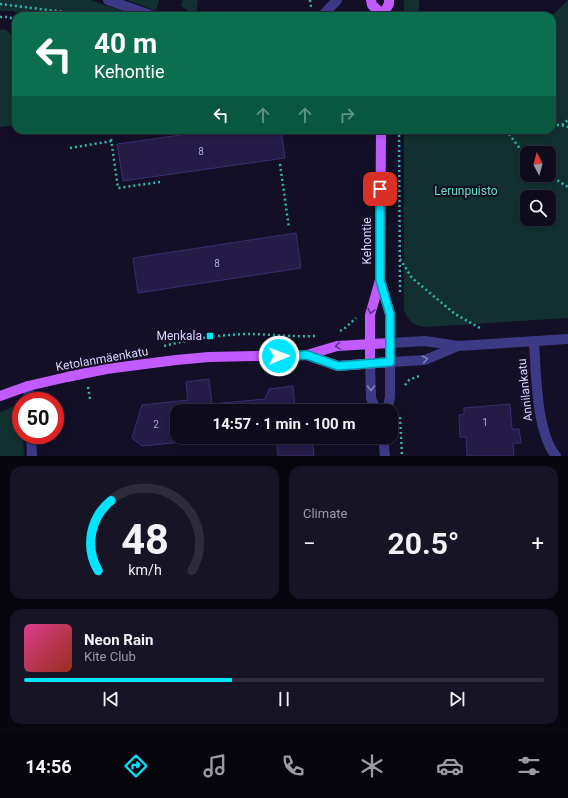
<!DOCTYPE html>
<meta charset="utf-8">
<style>
body{margin:0;font-family:Roboto,sans-serif;background:#171425;color:#f1f3f6;height:100vh;display:flex;flex-direction:column;font-size:15px;white-space:nowrap}
*{box-sizing:border-box;margin:0}
p{font-size:13px;color:#9b9ba3}
.icon{flex:none;width:22px;height:22px;fill:none;stroke:currentColor;stroke-width:2;stroke-linecap:round;stroke-linejoin:round}
.map{position:relative;height:456px;overflow:hidden}
.details{display:flex;flex-direction:column;gap:10px;padding:10px;background:#08060f;flex:1}
.details>*{flex:none}
.hud{position:absolute;left:12px;top:12px;width:544px;height:122px;border-radius:12px;box-shadow:0 2px 6px #0003,0 0 0 1px #2e2b3b;background:#0b6e4f;color:#fff;overflow:hidden}
.needle{width:26px;rotate:354deg}
.tools{position:absolute;left:520px;top:146px;display:grid;gap:8px}
.tools a{display:grid;place-items:center;width:36px;height:36px;border-radius:8px;background:#0e0b1c;box-shadow:0 2px 6px #0003,0 0 0 1px #2e2b3b;font-size:20px}
.speed{position:absolute;left:12px;top:392px;display:flex;gap:8px;font-size:20px;font-weight:700;text-align:center}
.speed>*{display:grid;place-content:center;width:52px;height:52px;border-radius:50%;background:#0e0b1c;box-shadow:0 2px 6px #0003,0 0 0 1px #2e2b3b;line-height:1}
.speed .limit{border:6px solid #d22;background:#fff;color:#111}
.pin{position:absolute;display:grid;place-items:center;width:34px;height:34px;color:#fff;margin:-17px;border-radius:8px;box-shadow:0 2px 6px #0006}
.me{position:absolute;width:44px;margin:-22px;rotate:89deg;stroke-linejoin:round;filter:drop-shadow(0 0 3px #0008)}
.turn{display:flex;align-items:center;gap:14px;height:84px;padding:0 16px;font-size:18px}
.turn .icon{width:52px;height:52px;stroke-width:2.5}
.turn b{display:block;font-size:28px;line-height:34px}
.lanes{display:flex;align-items:center;height:38px;padding:0 16px;background:#0003;justify-content:center;gap:20px;direction:ltr}
.lanes .off{opacity:.35}
.big{font-size:30px;font-weight:700;line-height:1.1}
.details .card{flex:1;display:flex;flex-direction:column;justify-content:center;gap:6px;min-width:0;padding:0 14px;border-radius:12px;background:#171425}
.details .dial{align-items:center;gap:0}
.dial svg{height:104px;overflow:visible;fill:none;stroke:#2e2b3b;stroke-width:7;stroke-linecap:round;text-anchor:middle}
.dial text{fill:#f1f3f6;stroke:none}
.song{display:flex;align-items:center;gap:12px}
.cover{width:48px;height:48px;border-radius:6px;background:linear-gradient(135deg,hsl(330 70% 55%),hsl(10 70% 35%))}
.played{height:4px;border-radius:2px;background:linear-gradient(90deg,#00e5ff 40%,#2e2b3b 40%)}
.keys{display:flex;justify-content:space-around;direction:ltr}
.heat{display:flex;justify-content:space-between;align-items:center;font-size:22px;direction:ltr}
.details .tiles{flex:1;display:grid;gap:10px;grid-template-columns:1fr 1fr}
.card:last-child{grid-column:span 2}
.trip{position:absolute;left:170px;top:404px;width:228px;height:40px;border-radius:12px;background:#0e0b1c;box-shadow:0 2px 6px #0003,0 0 0 1px #2e2b3b;font-weight:700;line-height:40px;text-align:center}
.dock{display:flex;height:64px;justify-content:space-around;align-items:center;background:#06040b;color:#9b9ba3}
.dock .icon{width:28px;height:28px}
.dock .selected{color:#00e5ff}
.dock b{font-size:18px;color:#f1f3f6}
.map>svg:first-child{display:block}
</style>
<div class="map">
<svg width="568" height="456" viewBox="0 0 568 456">
<rect width="100%" height="100%" fill="#130f26"/>
<g fill="#12302f" fill-rule="evenodd">
<path d="M 0,0 L 90,0 L 138,16 L 23,16 L 13,11 L 0,11 Z"/>
<path d="M 127,0 L 159,0 L 156,11 Z"/>
<path d="M 183,0 L 198,0 L 196,16 L 181,6 Z"/>
<rect x="404" y="0" width="15" height="16"/>
<path d="M 568,0 L 568,318 L 426,327 C 414,326 409,322 404,310 L 404,130 L 552,130 L 552,16 ZM 527,153 L 549,153 L 549,175 L 527,175 ZM 527,197 L 549,197 L 549,219 L 527,219 Z"/>
<path d="M 5,29 L 16,39 L 16,125 L 0,127 L 0,30 Z"/>
<path d="M 20,404 L 21,435 L 23,435 L 24,456 L 0,456 L 0,412 Z"/>
</g>
<g fill="#241b47" stroke="#3b2d73">
<path d="M 216,130 L 281,130 L 285,158 L 123,181 L 117,144 Z"/>
<path d="M 296,233 L 301,268 L 138,293 L 133,258 Z"/>
<path d="M 209,379 L 212,404 L 265,399 L 269,389 L 293,386 L 295,407 L 309,406 L 309,411 L 177,411 L 177,437 L 234,437 L 142,446 L 132,438 L 142,405 L 188,400 L 186,382 Z"/>
<path d="M 510,404 L 512,429 L 519,429 L 521,443 L 513,443 L 514,456 L 467,456 L 466,437 L 460,437 L 459,415 L 464,414 L 464,408 Z"/>
<path d="M 276,437 L 312,437 L 314,456 L 278,456 Z"/>
</g>
<g fill="none" stroke-linecap="round" stroke-linejoin="round">
<g stroke="#2fb8b0" stroke-width="2.5" stroke-dasharray="2 3" stroke-linecap="butt">
<path d="M 310,0 L 311,7"/>
<path d="M 0,4 L 97,16"/>
<path d="M 0,17 L 8,17 L 16,20"/>
<path d="M 552,125 L 561,125 L 568,127"/>
<path d="M 562,125 L 568,120"/>
<path d="M 399,130 L 400,294"/>
<path d="M 506,130 L 527,158"/>
<path d="M 111,139 L 118,188 L 160,182"/>
<path d="M 70,148 L 112,141"/>
<path d="M 280,164 L 289,228"/>
<path d="M 549,175 L 568,187"/>
<path d="M 400,259 L 412,278 L 455,314 L 480,328"/>
<path d="M 340,331 L 345,328 L 356,318"/>
<path d="M 164,346 C 191,339 218,335 246,334 C 269,334 292,337 316,336"/>
<path d="M 405,385 L 409,380 L 419,376"/>
<path d="M 88,387 L 90,399"/>
<path d="M 400,417 L 402,456"/>
</g>
<g stroke="#3d3a85" stroke-width="10">
<path d="M 108,0 L 153,16"/>
<path d="M 322,16 L 337,0"/>
<path d="M 534,341 C 536,372 536,432 556,456"/>
<path d="M 390,343 L 425,341 L 458,346 L 568,339"/>
<path d="M 370,363 L 371,398 L 376,411"/>
<path d="M 28,386 L 29,401"/>
<path d="M 387,411 L 390,397 L 390,362 L 425,360 L 458,346"/>
<path d="M 31,435 L 32,456"/>
<path d="M 383,437 L 385,456"/>
</g>
<g stroke="#c25bff" stroke-width="10">
<path d="M 371,0 L 372,5 L 382,14"/>
<path d="M 382,16 L 389,4 L 389,0"/>
<path d="M 307,355 L 338,366 L 390,362 L 390,314 L 380,280"/>
<path d="M 370,363 L 370,315 L 380,280 L 381,130"/>
<path d="M 0,396 L 28,386 L 67,377 L 106,369 L 176,360 L 209,357 L 307,355 L 337,346 L 390,343"/>
</g>
</g>
<defs><path id="oneway-chevron" d="M-2-3.5L2.5 0L-2 3.5" fill="none" stroke-width="1.6" stroke-linecap="round" stroke-linejoin="round"/></defs>
<g stroke="#623188">
<use href="#oneway-chevron" transform="translate(371 311) rotate(102)"/>
<use href="#oneway-chevron" transform="translate(338 346) rotate(171)"/>
</g>
<g stroke="#837fbc">
<use href="#oneway-chevron" transform="translate(425 359) rotate(-13)"/>
<use href="#oneway-chevron" transform="translate(371 388) rotate(89)"/>
</g>
<g fill="none" stroke-linecap="round" stroke-linejoin="round">
<g stroke="#0095a6" stroke-width="10">
<path id="route" d="M 279,356 L 307,355 L 338,366 L 390,362 L 390,314 L 380,280 L 380,189"/>
</g>
<use href="#route" stroke="#00e5ff" stroke-width="7"/>
</g>
<rect fill="#00e5ff" stroke="#130f26" stroke-width="1.5" x="206" y="332" width="8" height="8" rx="2"/>
<g text-anchor="middle" stroke-width="4" stroke-linejoin="round" paint-order="stroke">
<g font-size="10" fill="#aca6d1">
<text x="201" y="155">8</text>
<text x="217" y="267">8</text>
<text x="485" y="426">1</text>
<text x="156" y="428">2</text>
</g>
<g font-size="12" fill="#5fe0c0" stroke="#130f26">
<text x="466" y="195">Lerunpuisto</text>
</g>
<g font-size="12" fill="#d9d4ff" stroke="#130f26">
<text transform="translate(367 241) rotate(-90)" y="4">Kehontie</text>
<text transform="translate(102 359) rotate(-10)" y="4">Ketolanmäenkatu</text>
<text transform="translate(525 390) rotate(-96)" y="4">Annilankatu</text>
</g>
<g font-size="12" fill="#d9d4ff" stroke="#130f26" text-anchor="end">
<text x="202" y="340">Menkala</text>
</g>
</g>
</svg>
<div class="tools">
<a><svg class="needle" viewBox="-14 -14 28 28"><path d="M0-13l5 13h-10z" fill="#e53935"/><path d="M0 13l5-13h-10z" fill="#9b9ba3"/></svg></a>
<a><svg class="icon" aria-label="search" viewBox="0 0 24 24"><circle cx="10" cy="10" r="6"/><path d="M15 15l6 6"/></svg></a>
</div>
<div class="speed"><div class="limit">50</div></div>
<div class="pin" style="left:380px;top:189px;background:#d93025"><svg class="icon" aria-label="arrive" viewBox="0 0 24 24"><path d="M6 21V4h12l-3 4 3 4H6"/></svg></div>
<svg class="me" style="left:279px;top:356px" viewBox="-20 -20 40 40"><circle r="17" fill="#00e5ff" stroke="#fff" stroke-width="3"/><path d="M0-11L8 9 0 5-8 9z" fill="#fff"/></svg>
<div class="trip">14:57 · 1 min · 100 m</div>
<div class="hud">
<div class="turn"><svg class="icon" aria-label="left" viewBox="0 0 24 24"><path d="M17 20v-9H6M10 6l-5 5 5 5"/></svg><div><b>40 m</b>Kehontie</div></div>
<div class="lanes"><svg class="icon" aria-label="left" viewBox="0 0 24 24"><path d="M17 20v-9H6M10 6l-5 5 5 5"/></svg><svg class="icon off" aria-label="ahead" viewBox="0 0 24 24"><path d="M12 20V5M6 11l6-6 6 6"/></svg><svg class="icon off" aria-label="ahead" viewBox="0 0 24 24"><path d="M12 20V5M6 11l6-6 6 6"/></svg><svg class="icon off" aria-label="right" viewBox="0 0 24 24"><path d="M7 20v-9h11M14 6l5 5-5 5"/></svg></div>
</div>
</div>
<section class="details">
<div class="tiles">
<div class="card dial"><svg viewBox="0 0 100 80">
<path d="M14 69A42 42 0 1 1 86 69"/>
<path d="M14 69A42 42 0 0 1 24 15" stroke="#00e5ff"/>
<text x="50" y="56" font-size="32" font-weight="700">48</text>
<text x="50" y="72" font-size="11">km/h</text>
</svg></div>
<div class="card"><p>Climate</p>
<div class="heat"><a>−</a><b class="big">20.5°</b><a>+</a></div>
</div>
<div class="card">
<div class="song"><i class="cover"></i><div><b>Neon Rain</b><p>Kite Club</p></div></div>
<div class="played"></div>
<div class="keys"><svg class="icon" aria-label="previous" viewBox="0 0 24 24"><path d="M18 5L8 12l10 7zM5 5v14"/></svg><svg class="icon" aria-label="pause" viewBox="0 0 24 24"><path d="M8 5v14M16 5v14"/></svg><svg class="icon" aria-label="next" viewBox="0 0 24 24"><path d="M6 5l10 7-10 7zM19 5v14"/></svg></div>
</div>
</div>
</section>
<nav class="dock">
<b>14:56</b>
<svg class="icon selected" aria-label="directions" viewBox="0 0 24 24"><path d="M12 3l9 9-9 9-9-9zM9 14v-3h6M13 9l2 2-2 2"/></svg>
<svg class="icon" aria-label="music" viewBox="0 0 24 24"><path d="M9 18V5l10-2v13"/><circle cx="6" cy="18" r="3"/><circle cx="16" cy="16" r="3"/></svg>
<svg class="icon" aria-label="phone" viewBox="0 0 24 24"><path d="M5 4h4l2 5-3 2q2 4 5 5l2-3 5 2v4C11 20 4 13 5 4z"/></svg>
<svg class="icon" aria-label="climate" viewBox="0 0 24 24"><path d="M12 3v18M4 7l16 10M4 17L20 7"/></svg>
<svg class="icon" aria-label="car" viewBox="0 0 24 24"><path d="M5 17H2v-5l4-1 3-4h7l3 4 3 1v5h-3M9 17h6M6 11h13"/><circle cx="7" cy="17" r="2"/><circle cx="17" cy="17" r="2"/></svg>
<svg class="icon" aria-label="filters" viewBox="0 0 24 24"><path d="M4 7h16M4 17h16"/><circle cx="9" cy="7" r="2"/><circle cx="15" cy="17" r="2"/></svg>
</nav>
